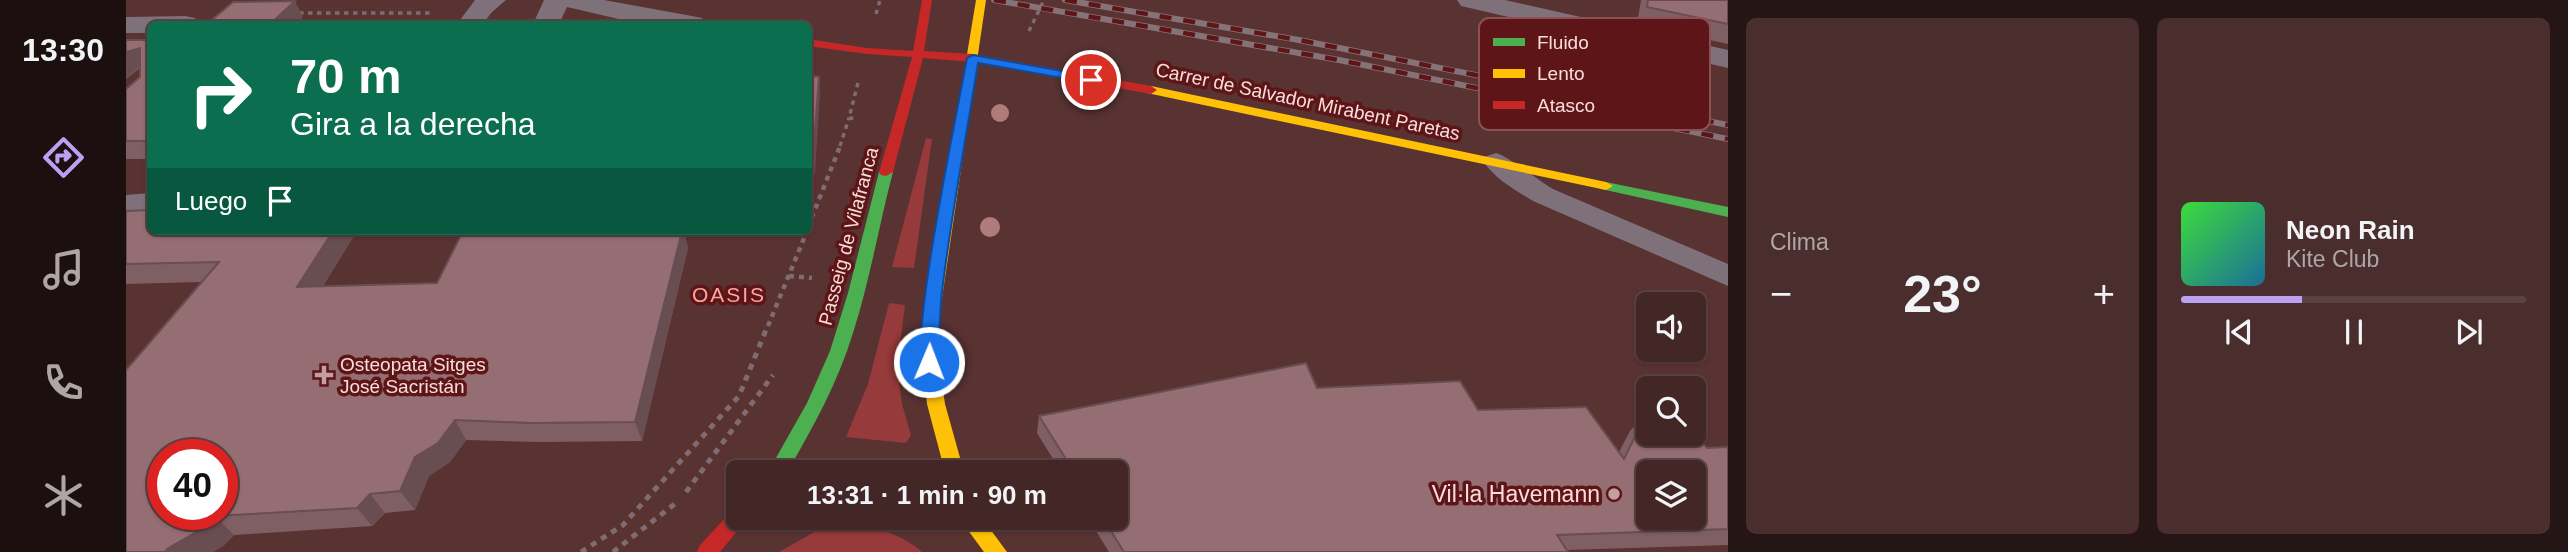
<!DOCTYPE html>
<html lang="es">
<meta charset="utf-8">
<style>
body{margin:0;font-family:Helvetica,sans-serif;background:#4a2e2e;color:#f1f3f6;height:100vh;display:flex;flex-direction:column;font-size:26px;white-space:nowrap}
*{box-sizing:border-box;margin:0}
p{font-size:23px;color:#afa5a7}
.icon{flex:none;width:38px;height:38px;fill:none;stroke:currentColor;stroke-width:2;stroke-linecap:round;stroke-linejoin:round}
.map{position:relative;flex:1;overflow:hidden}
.drawer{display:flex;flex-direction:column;gap:18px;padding:18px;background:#251515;width:840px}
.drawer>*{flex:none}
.hud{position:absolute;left:21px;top:21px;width:665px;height:214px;border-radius:10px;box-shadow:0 2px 5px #0004,0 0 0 2px #5b4343;background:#0b6e4f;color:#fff;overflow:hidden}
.fabs{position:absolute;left:1510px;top:292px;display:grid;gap:14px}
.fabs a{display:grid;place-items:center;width:70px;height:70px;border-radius:10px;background:#432626;box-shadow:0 2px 5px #0004,0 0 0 2px #5b4343;font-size:35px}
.speed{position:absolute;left:21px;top:439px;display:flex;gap:14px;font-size:35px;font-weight:700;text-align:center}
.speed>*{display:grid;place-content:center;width:91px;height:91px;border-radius:50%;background:#432626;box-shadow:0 2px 5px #0004,0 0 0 2px #5b4343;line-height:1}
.speed .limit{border:10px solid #d22;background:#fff;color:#111}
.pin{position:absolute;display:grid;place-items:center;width:60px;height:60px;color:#fff;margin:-30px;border:4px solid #fff;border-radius:50%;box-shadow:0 2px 7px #0007}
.me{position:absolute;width:77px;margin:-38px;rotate:1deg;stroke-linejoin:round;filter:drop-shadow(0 0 5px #0008)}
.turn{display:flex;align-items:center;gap:24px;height:147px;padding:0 28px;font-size:32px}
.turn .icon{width:91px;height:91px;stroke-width:2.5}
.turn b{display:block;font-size:49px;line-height:60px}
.then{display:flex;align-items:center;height:66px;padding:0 28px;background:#0003;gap:14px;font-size:26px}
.big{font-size:52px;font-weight:700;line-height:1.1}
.drawer .tile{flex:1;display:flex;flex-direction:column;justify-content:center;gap:10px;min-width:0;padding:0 24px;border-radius:10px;background:#4a2e2e}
.song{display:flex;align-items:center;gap:21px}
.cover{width:84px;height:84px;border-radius:10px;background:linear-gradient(135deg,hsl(120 70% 55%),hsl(200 70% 35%))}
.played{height:7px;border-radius:4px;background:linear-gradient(90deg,#bca0f2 35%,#5b4343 35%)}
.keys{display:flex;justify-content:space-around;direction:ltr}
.heat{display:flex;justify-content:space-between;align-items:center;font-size:38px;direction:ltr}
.drawer .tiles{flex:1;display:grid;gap:18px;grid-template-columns:repeat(2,1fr)}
.trip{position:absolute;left:600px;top:460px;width:402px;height:70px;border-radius:10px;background:#432626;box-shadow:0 2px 5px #0004,0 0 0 2px #5b4343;font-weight:700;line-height:70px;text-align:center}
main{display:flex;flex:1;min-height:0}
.tabs{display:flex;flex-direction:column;width:126px;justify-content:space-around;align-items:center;background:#1b0f0f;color:#afa5a7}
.tabs .icon{width:49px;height:49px}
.tabs .on{color:#bca0f2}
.tabs b{font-size:32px;color:#f1f3f6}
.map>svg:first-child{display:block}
</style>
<main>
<nav class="tabs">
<b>13:30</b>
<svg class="icon on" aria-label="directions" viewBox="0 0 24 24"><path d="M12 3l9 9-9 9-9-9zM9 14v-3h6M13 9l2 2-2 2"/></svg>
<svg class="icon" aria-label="music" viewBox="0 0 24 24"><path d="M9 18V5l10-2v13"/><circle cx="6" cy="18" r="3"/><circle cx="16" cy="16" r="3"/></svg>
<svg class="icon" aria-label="phone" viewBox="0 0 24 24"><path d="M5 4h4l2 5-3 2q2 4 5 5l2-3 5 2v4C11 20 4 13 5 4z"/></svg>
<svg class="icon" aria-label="climate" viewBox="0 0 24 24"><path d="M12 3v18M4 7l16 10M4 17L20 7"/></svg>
</nav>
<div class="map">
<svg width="1602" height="552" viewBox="0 0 1602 552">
<rect width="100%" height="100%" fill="#593232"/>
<g fill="#973a3b">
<path d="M 800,138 L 806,139 L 788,268 L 766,267 Z"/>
<path d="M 763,303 L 779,305 L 771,368 L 776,404 L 785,435 L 780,443 L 720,437 L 742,384 Z"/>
<path d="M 722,525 C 750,528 775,533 796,552 L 653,552 L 690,531 Z"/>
</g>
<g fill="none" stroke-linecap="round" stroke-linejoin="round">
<g stroke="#7e6c71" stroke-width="3.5" stroke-dasharray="4.5 4.5" stroke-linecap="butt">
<path d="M 173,13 L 307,13"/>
<path d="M 750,14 L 754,0"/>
<path d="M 903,31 L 918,0"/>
<path d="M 732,83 L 723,118 L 732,119"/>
<path d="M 714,146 L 723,118"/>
</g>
<g stroke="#7e6c71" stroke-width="4.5" stroke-dasharray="5 5" stroke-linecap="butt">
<path d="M 682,227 L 715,144"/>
<path d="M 663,276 L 686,278"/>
<path d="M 642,326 L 681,231"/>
</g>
<g stroke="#7e6c71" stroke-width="5" stroke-dasharray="6 6" stroke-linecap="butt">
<path d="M 560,492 L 647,375"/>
<path d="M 455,552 L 497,525 L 613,396 L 642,325"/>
<path d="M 487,552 L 550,503"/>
</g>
<path fill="#7e7179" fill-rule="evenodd" d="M 1370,153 C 1384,157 1411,180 1427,189 L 1602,264 L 1602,286 L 1407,201 C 1389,190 1369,179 1357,161 L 1361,156 Z"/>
<g fill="#7e7179" fill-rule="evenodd">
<path d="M 349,0 L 380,0 L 365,13 L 357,24 L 331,24 Z"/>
<path d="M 418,0 L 478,0 L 566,16 L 576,18 L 580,24 L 514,24 L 441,7 L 433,24 L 407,24 Z"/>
<path d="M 1331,0 L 1379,0 L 1602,50 L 1602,68 L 1335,6 Z"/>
<path d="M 59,16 L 69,18 L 73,24 L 24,24 L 24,33 L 0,33 L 0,17 Z"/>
<path d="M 24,193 L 24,215 L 0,217 L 0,195 Z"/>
</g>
<g fill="#4caf50" fill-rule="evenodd">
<path d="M 760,168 L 767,172 C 753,225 744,280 727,333 C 712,382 687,428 661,472 L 642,472 L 681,403 L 704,351 L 722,293 L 753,172 Z"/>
<path d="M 1480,182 L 1602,207 L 1602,217 L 1475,189 L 1473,186 Z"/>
</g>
<g fill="#ffc107" fill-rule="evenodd">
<path d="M 850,0 L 860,0 L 810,339 L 819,404 L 838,472 L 819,472 L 801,404 L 794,339 Z"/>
<path d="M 1025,86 L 1480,182 L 1487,186 L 1480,190 L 1021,93 L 1021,87 Z"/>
<path d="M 833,518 L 856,518 L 881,552 L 858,552 Z"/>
</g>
<g fill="#c62828" fill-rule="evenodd">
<path d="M 796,0 L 806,0 L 798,51 L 847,54 L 1025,86 L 1031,90 L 1025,94 L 847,62 L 797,58 L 767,172 L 760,176 L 755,175 L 753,172 L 786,57 L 741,54 L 682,46 L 682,39 L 741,48 L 787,51 Z"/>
<path d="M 612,509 L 612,518 L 622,518 L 594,552 L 571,552 L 574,545 L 605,512 Z"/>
</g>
<g stroke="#867377" stroke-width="6">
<g id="rail">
<path d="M 868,0 L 1213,60 L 1602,139"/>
<path d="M 939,0 L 1173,40 L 1602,125"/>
</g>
</g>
<use href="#rail" stroke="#5d1518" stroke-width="4.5" stroke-dasharray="12" stroke-linecap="butt"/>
</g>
<g fill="#ae7d7b">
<circle cx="874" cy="113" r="9"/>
<circle cx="864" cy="227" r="10"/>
</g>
<g fill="#805f64">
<path d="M 1515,0 L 1602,0 L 1602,44 L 1511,24 Z"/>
<path d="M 0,40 L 24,40 L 24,159 L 0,159 L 0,89 L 14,77 L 14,68 L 0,79 Z"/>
<path d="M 0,211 L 24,231 L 231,231 L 197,286 L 311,283 L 337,231 L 558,231 L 562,248 L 516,441 L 414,442 L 340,440 L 324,462 L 303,476 L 289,510 L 259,513 L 246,526 L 108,535 L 97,546 L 87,552 L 75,282 L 0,284 Z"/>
<path d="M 1191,388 L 1352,410 L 1493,452 L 1504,431 L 1520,414 L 1581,448 L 1602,447 L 1602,545 L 1441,550 L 1442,552 L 983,552 L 962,518 L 990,518 L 990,472 L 935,472 L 911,433 L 913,416 Z"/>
</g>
<g fill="#684d51">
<path d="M 169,1 L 177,17 L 170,24 L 144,24 Z"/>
<path d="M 14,48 L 24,65 L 12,68 L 0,79 L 0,52 Z"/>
<path d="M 693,77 L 694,92 L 689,174 L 682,176 L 682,160 Z"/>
<path d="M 207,231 L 231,231 L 184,306 L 171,287 Z"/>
<path d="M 556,231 L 558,231 L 562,248 L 516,441 L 509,422 Z"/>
<path d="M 329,420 L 340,440 L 324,462 L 303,476 L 289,510 L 274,491 L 289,457 Z"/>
<path d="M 244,494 L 259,513 L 246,526 L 231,508 Z"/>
<path d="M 89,516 L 108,535 L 97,546 L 87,552 L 39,552 L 41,549 Z"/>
</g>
<g fill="#956e74" stroke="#684d51" stroke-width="2" fill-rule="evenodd">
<path d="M 1522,0 L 1602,0 L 1602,24 L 1521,7 Z"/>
<path d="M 169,1 L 144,24 L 81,24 L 107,2 Z"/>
<path d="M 0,40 L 24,40 L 24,140 L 23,141 L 0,141 L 0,89 L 14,77 L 14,48 L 0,52 Z"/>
<path d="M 682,75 L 693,77 L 687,159 L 682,160 Z"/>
<path d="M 24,210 L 24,231 L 207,231 L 171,287 L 311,283 L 337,231 L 556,231 L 509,422 L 404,423 L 329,420 L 312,443 L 289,457 L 274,491 L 244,494 L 231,508 L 89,516 L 77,528 L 41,549 L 39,552 L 0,552 L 0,370 L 93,262 L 0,264 L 0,211 ZM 37,455 L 96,455 L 96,514 L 37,514 Z"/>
<path d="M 1180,363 L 1191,388 L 1334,381 L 1352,410 L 1460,407 L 1498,459 L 1520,414 L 1522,414 L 1522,434 L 1568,434 L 1568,431 L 1581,448 L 1602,447 L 1602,529 L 1431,535 L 1442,552 L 998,552 L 977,518 L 990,518 L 990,472 L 948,472 L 913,416 ZM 1522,472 L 1568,472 L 1568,518 L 1522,518 Z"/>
</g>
<path fill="#1a73e8" stroke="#114b97" stroke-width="2" d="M 847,55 L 965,76 L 971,80 L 965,83 L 852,63 C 840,139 825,215 816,292 C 814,305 813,360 809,367 L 797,367 C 783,341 833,103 841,58 Z"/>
<g fill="#c1a1a0" stroke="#5d1518" stroke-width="2.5">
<path d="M194.5 364.5h7v7h7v7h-7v7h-7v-7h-7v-7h7z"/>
<circle cx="1488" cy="494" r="7"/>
</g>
<g text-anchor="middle" stroke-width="7" stroke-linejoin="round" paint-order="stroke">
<g font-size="19" fill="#f9dddb" stroke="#5d1518">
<text transform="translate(1182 101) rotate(12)" y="7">Carrer de Salvador Mirabent Paretas</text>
<text transform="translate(722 236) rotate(-75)" y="7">Passeig de Vilafranca</text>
</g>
<g font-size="19" fill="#f9dddb" stroke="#5d1518" text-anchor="start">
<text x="214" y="371">Osteopata Sitges<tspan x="214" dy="22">José Sacristán</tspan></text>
</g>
<g font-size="21" letter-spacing="2" fill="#fba49f" stroke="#5d1518">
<text x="603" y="302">OASIS</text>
</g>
<g font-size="23" fill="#f9dddb" stroke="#5d1518" text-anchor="end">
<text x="1474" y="502">Vil·la Havemann</text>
</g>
</g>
<rect x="1353" y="18" width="231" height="112" rx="10" fill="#5d1518" stroke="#8c5152" stroke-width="2"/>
<rect x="1367" y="38" width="32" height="8" fill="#4caf50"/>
<rect x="1367" y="69" width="32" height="9" fill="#ffc107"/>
<rect x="1367" y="101" width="32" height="8" fill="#c62828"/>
<g font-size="19" fill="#f9dddb">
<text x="1411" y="49">Fluido</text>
<text x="1411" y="80">Lento</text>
<text x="1411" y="112">Atasco</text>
</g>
</svg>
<div class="fabs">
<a><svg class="icon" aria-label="sound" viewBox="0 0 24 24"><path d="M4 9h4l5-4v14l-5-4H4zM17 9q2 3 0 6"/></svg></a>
<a><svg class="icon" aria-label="search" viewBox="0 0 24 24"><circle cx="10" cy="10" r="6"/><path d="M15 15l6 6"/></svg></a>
<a><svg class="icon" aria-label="layers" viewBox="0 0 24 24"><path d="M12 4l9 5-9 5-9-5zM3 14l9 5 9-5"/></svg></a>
</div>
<div class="speed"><div class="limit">40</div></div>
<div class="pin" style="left:965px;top:80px;background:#d93025"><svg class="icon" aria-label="arrive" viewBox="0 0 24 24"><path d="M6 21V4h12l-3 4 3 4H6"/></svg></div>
<svg class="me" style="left:803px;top:362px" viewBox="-20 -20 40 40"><circle r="17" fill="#1a73e8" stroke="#fff" stroke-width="3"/><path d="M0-11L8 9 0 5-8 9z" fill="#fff"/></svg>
<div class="trip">13:31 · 1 min · 90 m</div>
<div class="hud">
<div class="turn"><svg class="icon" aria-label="right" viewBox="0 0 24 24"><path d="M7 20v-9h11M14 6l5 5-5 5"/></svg><div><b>70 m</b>Gira a la derecha</div></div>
<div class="then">Luego<svg class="icon" aria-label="arrive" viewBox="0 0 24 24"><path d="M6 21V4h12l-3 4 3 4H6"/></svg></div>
</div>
</div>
<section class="drawer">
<div class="tiles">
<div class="tile"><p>Clima</p>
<div class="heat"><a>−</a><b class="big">23°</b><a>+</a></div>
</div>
<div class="tile">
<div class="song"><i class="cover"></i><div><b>Neon Rain</b><p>Kite Club</p></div></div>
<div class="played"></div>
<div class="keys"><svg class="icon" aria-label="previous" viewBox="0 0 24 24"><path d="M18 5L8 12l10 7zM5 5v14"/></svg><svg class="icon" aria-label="pause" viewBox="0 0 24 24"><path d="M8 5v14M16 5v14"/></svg><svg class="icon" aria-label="next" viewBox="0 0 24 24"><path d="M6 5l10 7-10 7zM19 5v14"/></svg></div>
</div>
</div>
</section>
</main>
